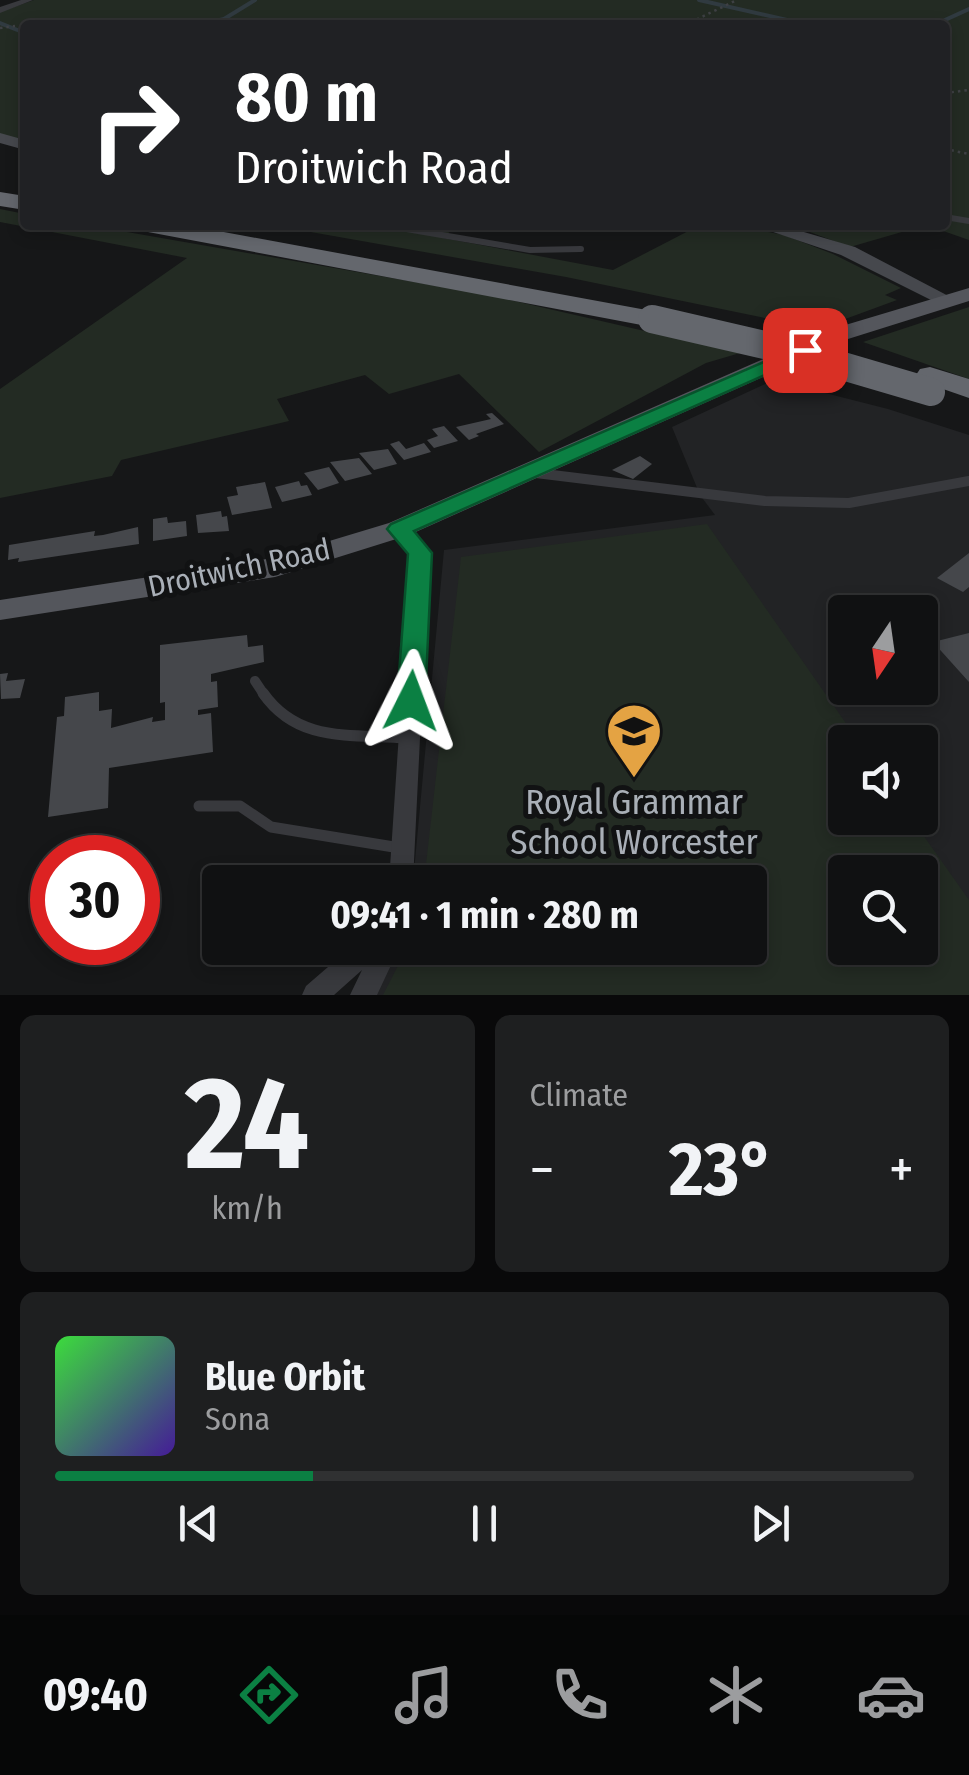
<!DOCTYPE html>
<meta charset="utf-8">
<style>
body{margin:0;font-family:"Fira Sans Condensed",sans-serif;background:#1e1f20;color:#f1f3f6;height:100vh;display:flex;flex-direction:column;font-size:38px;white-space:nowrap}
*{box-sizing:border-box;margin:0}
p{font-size:32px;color:#9c9d9f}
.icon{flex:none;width:55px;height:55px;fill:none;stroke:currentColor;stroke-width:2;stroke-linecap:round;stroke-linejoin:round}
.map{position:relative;height:995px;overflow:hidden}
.details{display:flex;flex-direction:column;gap:20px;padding:20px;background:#09090a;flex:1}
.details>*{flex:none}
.top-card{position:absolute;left:20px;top:20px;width:930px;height:210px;border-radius:10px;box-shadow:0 5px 15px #0003,0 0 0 2px #303132;background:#202124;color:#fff;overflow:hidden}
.needle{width:65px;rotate:193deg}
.fabs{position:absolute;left:828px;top:595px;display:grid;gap:20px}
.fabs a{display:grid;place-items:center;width:110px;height:110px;border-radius:10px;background:#101112;box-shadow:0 5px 15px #0003,0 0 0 2px #303132;font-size:50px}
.speed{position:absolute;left:30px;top:835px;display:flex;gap:20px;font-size:50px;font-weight:700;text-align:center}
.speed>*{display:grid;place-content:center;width:130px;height:130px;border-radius:50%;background:#101112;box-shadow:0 5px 15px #0003,0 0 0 2px #303132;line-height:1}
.speed .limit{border:15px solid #d22;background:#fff;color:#111}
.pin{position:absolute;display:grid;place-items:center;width:85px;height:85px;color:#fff;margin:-42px;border-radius:20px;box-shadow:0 5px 15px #0006}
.me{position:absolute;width:110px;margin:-55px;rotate:3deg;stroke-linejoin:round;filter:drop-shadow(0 0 8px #0008)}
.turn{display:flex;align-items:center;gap:35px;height:210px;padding:0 50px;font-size:45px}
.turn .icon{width:130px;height:130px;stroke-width:2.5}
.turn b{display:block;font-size:70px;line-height:85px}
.big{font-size:75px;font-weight:700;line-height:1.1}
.details .tile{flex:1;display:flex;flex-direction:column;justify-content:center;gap:15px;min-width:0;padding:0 35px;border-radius:15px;background:#1e1f20}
.details .dial{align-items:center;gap:0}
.dial b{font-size:130px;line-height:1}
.song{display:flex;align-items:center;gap:30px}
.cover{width:120px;height:120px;border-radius:15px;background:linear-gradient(135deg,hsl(120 70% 55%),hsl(260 70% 35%))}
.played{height:10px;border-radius:5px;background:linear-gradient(90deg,#0b8043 30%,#303132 30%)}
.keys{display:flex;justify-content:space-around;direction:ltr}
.heat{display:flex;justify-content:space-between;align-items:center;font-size:55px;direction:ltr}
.details .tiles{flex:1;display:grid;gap:20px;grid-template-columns:1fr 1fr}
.tile:last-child{grid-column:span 2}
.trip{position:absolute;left:202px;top:865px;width:565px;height:100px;border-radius:10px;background:#101112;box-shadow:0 5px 15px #0003,0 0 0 2px #303132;font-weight:700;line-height:100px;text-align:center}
.tabs{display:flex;height:160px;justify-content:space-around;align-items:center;background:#060707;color:#9c9d9f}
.tabs .icon{width:70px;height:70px}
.tabs .active{color:#0b8043}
.tabs b{font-size:45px;color:#f1f3f6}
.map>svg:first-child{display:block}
</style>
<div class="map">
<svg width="969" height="995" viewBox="0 0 969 995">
<rect width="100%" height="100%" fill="#161718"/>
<path fill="#222325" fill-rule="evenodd" d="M 774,380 L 888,409 L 969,435 L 969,995 L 376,995 L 398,948 L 750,948 L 750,882 L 413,882 L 444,550 L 715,515 L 700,495 L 672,427 ZM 845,612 L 920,612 L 920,688 L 845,688 ZM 845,742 L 920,742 L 920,818 L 845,818 ZM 845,872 L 920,872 L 920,948 L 845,948 Z"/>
<g fill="#232b23" fill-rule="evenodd">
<path d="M 34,0 L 969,0 L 969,240 L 926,225 L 850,247 L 791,225 L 945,225 L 945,25 L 25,25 L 25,142 L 0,136 L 0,12 Z"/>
<path d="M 0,209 L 25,214 L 25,225 L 87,225 L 489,295 L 740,353 L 706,363 L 539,452 L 459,374 L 389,394 L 365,375 L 277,399 L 289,421 L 121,460 L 112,476 L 0,498 L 0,389 L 187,258 L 0,222 Z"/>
<path d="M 271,225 L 457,225 L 443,238 L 613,270 L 700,225 L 732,225 L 784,235 L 833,254 L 901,288 L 885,295 L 897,300 L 818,329 L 566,277 Z"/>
<path d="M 969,307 L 969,379 L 863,342 Z"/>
<path d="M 707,524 L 859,742 L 845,742 L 845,818 L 911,818 L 969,900 L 969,995 L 383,995 L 407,948 L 750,948 L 750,882 L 424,882 L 461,557 ZM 845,872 L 920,872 L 920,948 L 845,948 Z"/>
</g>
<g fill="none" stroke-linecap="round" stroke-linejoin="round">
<g stroke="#303a40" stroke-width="4">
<path d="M 699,0 L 809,25"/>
<path d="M 0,23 L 25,33"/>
<path d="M 198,25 L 224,19 L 255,0"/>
<path d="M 934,25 L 969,9"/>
</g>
</g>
<g fill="#45474b">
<path d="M 492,413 L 504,424 L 476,434 L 479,436 L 469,440 L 456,427 L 491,419 L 486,414 Z"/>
<path d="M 444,426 L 458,441 L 434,448 L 427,440 L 438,436 L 432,429 Z"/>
<path d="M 399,441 L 406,449 L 424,443 L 431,452 L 404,460 L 390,444 Z"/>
<path d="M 388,449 L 397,464 L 374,470 L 359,453 Z"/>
<path d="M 640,456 L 652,464 L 633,479 L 612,470 Z"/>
<path d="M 359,458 L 372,474 L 345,481 L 330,462 Z"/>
<path d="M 329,467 L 339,483 L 318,490 L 304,473 Z"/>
<path d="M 299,481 L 301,486 L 307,485 L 312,495 L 282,502 L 275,487 Z"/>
<path d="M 265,482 L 272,508 L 232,515 L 227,497 L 238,495 L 236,487 Z"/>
<path d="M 221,511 L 222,517 L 227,516 L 229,531 L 198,533 L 196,515 Z"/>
<path d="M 167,517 L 168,523 L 186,521 L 187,536 L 153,541 L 153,519 Z"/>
<path d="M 138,527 L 139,544 L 18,562 L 19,558 L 8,560 L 9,545 L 95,531 L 94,536 L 103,535 Z"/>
<path d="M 969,553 L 969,587 L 963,592 L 937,578 Z"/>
<path d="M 969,633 L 969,682 L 933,642 Z"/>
<path d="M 247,635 L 248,647 L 263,645 L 264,662 L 211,674 L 211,682 L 217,681 L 218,707 L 198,710 L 198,715 L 211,713 L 213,752 L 109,768 L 108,808 L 48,817 L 57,717 L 64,716 L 65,697 L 99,692 L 99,711 L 112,709 L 111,728 L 153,717 L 152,722 L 165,720 L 165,702 L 160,703 L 160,645 Z"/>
<path d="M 8,673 L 6,681 L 25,679 L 20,698 L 1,699 L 0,674 Z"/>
</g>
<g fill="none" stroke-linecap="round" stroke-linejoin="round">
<g stroke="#3e4044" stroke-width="2.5" stroke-dasharray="2.5 4" stroke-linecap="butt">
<path d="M 685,25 L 737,0"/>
<path d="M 0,28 L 15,26"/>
<path d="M 945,93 L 969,90"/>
<path d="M 945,149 L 969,154"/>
</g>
<g stroke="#38393d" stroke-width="6">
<path d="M 945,217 L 969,221"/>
<path d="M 383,225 L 530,250 L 581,249"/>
<path d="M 791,233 L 799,225"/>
</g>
<g stroke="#38393d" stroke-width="10">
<path d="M 536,473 L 765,501 L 849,503 L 969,481"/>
<path d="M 255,681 L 265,696"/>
</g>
<g stroke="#38393d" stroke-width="11">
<path d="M 263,693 C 298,743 350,734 406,738"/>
<path d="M 199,806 L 240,806 L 271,827 L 400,848"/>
</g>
<g fill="#38393d" fill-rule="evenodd">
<path d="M 21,0 L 33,0 L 0,13 L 0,7 Z"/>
<path d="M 399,523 L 405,525 L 429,553 L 413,882 L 389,882 L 411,554 L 390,529 Z"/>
<path d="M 350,948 L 399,948 L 377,995 L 350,995 L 362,970 L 334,995 L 302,995 L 306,986 Z"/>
</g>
<g fill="#46484d" fill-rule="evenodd">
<path d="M 0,133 L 25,140 L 25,150 L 0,143 Z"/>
<path d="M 752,225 L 780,225 L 855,247 L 958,301 L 955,305 L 941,305 L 841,255 Z"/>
</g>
<path fill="#54565c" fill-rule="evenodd" d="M 969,288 L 969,301 L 848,339 L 409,535 L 275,577 L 0,620 L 0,600 L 273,558 L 389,523 L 832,329 Z"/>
<g fill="#64676d" fill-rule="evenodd">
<path d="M 0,192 L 25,196 L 25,210 L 0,206 Z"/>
<path d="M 136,225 L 186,225 L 652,311 L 665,319 L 652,327 L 148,232 Z"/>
<path d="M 930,367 L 969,379 L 969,398 L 920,381 L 916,375 L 920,369 Z"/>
</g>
<path stroke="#64676d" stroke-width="28" d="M 652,319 L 795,352 L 931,392"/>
</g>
<path fill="#0b8043" stroke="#07532c" stroke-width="2.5" d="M 805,344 L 812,346 L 812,354 L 414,531 L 432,553 L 425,701 L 421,708 L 401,708 L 397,701 L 408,554 L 387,529 L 391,524 Z"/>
<defs>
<g id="school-pin" transform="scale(2.875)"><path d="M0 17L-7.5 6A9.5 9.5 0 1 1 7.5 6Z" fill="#e4a343" stroke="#111213"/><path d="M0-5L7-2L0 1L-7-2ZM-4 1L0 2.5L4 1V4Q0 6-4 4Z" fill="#111"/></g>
</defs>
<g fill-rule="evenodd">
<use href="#school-pin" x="634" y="731"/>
</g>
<g text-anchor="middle" stroke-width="10" stroke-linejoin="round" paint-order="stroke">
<g font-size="30" fill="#a9afb7" stroke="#111213">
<text transform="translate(239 568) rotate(-12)" y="10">Droitwich Road</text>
</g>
<g font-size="35" fill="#a9afb7" stroke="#111213">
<text x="634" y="814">Royal Grammar<tspan x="634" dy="40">School Worcester</tspan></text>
</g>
</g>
</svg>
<div class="fabs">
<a><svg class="needle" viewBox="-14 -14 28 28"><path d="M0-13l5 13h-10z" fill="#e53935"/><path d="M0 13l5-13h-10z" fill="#9c9d9f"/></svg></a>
<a><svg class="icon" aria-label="sound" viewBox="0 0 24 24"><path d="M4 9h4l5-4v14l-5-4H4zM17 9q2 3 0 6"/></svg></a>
<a><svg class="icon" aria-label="search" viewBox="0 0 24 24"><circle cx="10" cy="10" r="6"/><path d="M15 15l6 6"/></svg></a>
</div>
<div class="speed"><div class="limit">30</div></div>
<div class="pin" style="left:805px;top:350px;background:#d93025"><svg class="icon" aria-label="arrive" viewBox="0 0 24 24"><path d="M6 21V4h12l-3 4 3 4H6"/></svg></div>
<svg class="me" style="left:411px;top:701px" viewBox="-20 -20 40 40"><path d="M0-17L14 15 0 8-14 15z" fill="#0b8043" stroke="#fff" stroke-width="4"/></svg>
<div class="trip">09:41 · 1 min · 280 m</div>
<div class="top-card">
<div class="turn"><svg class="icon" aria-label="right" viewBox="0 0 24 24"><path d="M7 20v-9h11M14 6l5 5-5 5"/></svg><div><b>80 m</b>Droitwich Road</div></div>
</div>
</div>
<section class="details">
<div class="tiles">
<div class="tile dial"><b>24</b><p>km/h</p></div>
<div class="tile"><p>Climate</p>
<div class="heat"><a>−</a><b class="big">23°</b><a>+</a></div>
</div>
<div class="tile">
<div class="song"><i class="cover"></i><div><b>Blue Orbit</b><p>Sona</p></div></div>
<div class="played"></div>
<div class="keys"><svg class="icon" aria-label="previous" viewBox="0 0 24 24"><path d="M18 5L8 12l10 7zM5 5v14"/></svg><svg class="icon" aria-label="pause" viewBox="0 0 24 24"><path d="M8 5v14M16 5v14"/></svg><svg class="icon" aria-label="next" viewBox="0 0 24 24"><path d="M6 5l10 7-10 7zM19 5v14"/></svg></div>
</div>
</div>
</section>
<nav class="tabs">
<b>09:40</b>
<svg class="icon active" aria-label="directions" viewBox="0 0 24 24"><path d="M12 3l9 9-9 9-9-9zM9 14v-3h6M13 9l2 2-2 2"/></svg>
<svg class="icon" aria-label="music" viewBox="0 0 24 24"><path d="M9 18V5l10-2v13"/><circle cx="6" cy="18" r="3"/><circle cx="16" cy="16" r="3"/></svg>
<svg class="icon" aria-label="phone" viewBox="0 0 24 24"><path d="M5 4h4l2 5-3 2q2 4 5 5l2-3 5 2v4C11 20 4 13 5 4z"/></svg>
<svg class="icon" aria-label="climate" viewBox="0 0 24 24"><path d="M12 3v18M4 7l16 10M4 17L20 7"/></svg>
<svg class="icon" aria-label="car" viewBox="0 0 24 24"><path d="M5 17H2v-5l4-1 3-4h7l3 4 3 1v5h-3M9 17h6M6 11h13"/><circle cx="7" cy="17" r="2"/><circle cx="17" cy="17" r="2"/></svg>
</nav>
